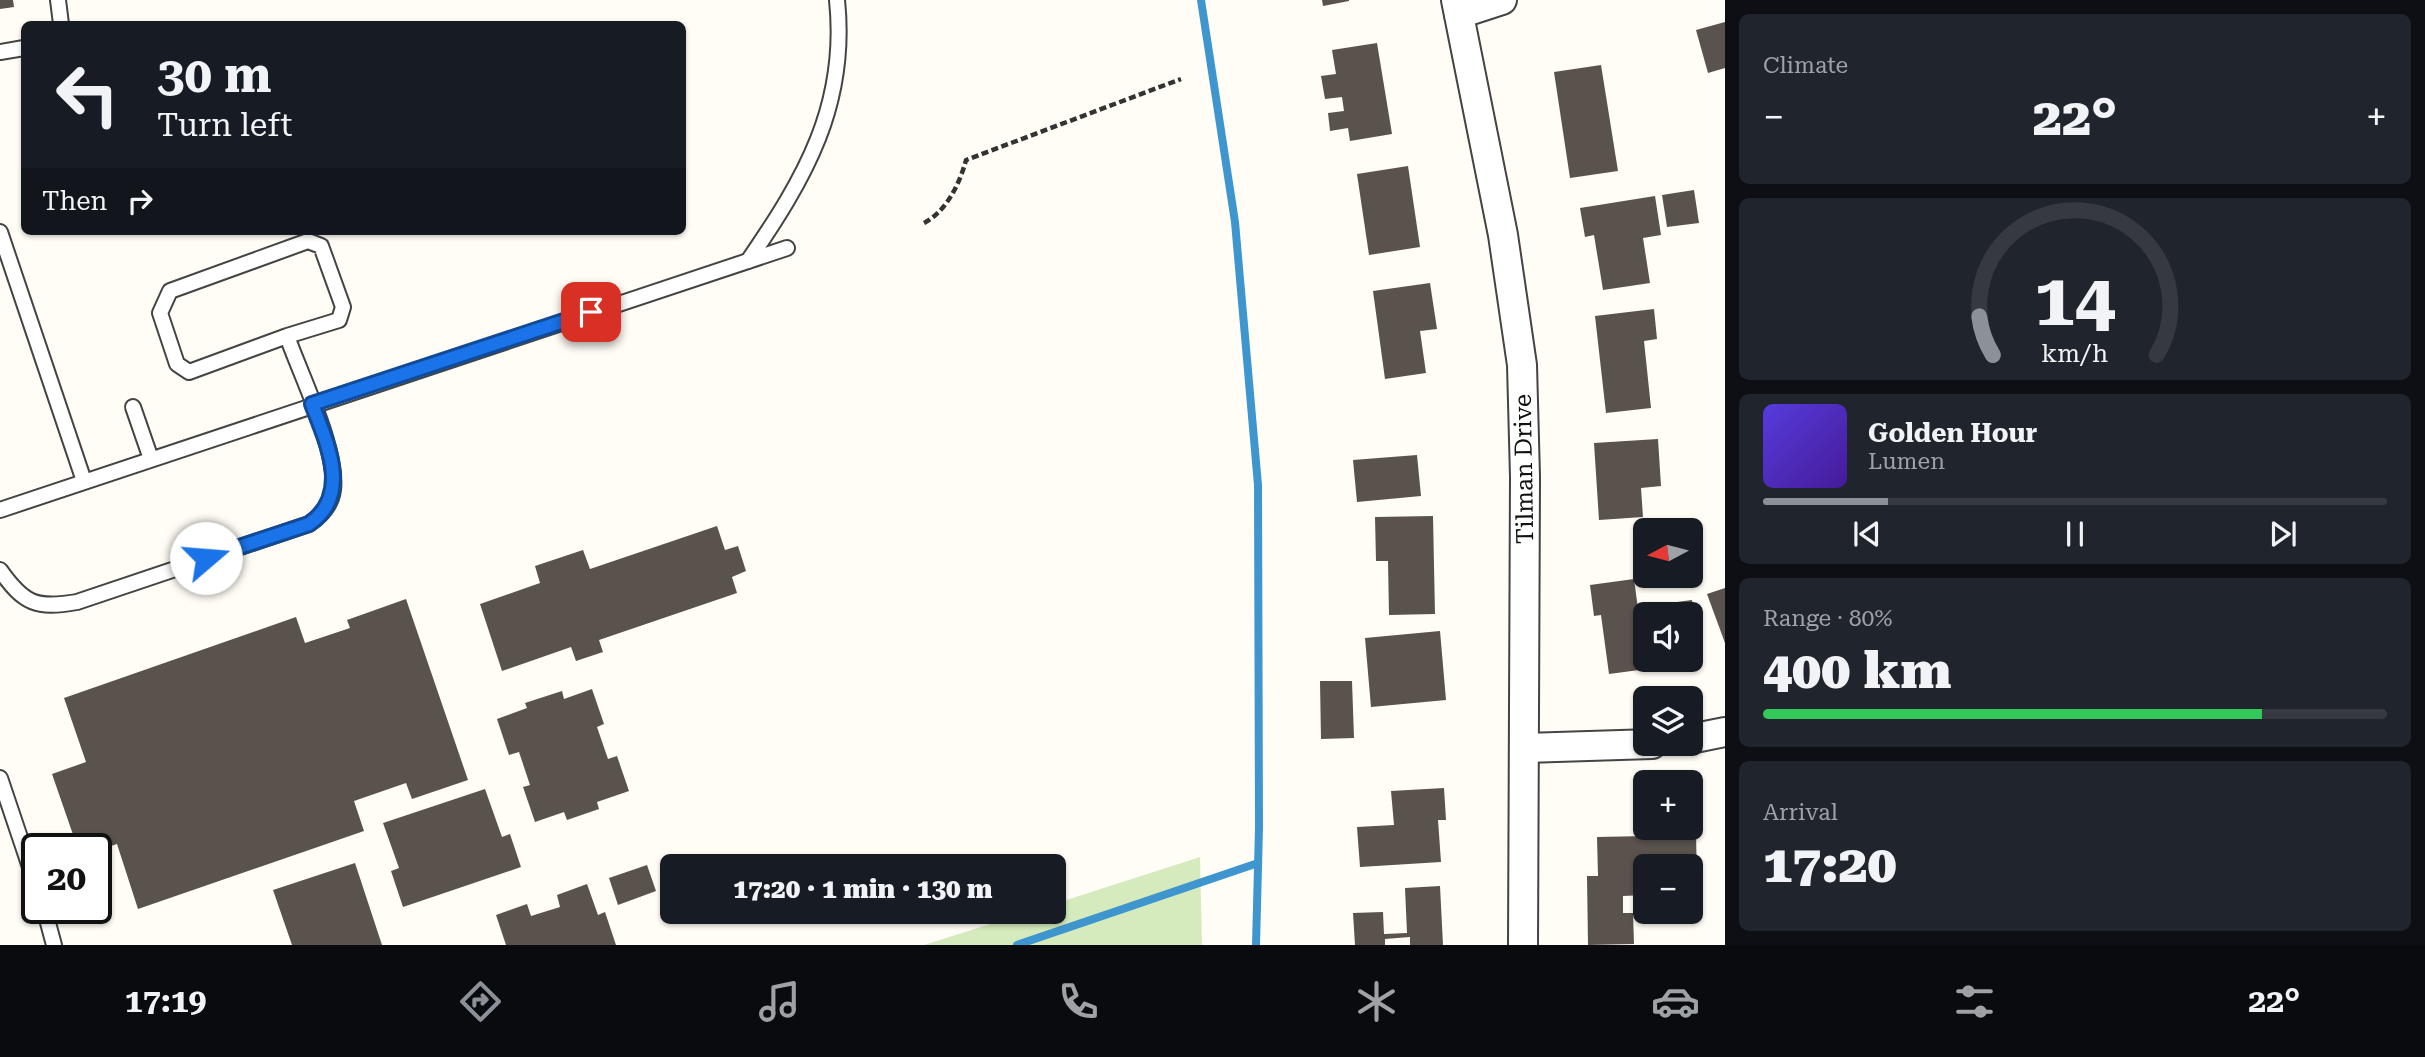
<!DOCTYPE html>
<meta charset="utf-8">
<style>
body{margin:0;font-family:"Roboto Serif",serif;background:#20242c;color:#f1f3f6;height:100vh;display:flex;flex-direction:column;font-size:26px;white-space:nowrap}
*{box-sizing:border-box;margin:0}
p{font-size:23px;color:#9ea1a6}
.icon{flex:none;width:38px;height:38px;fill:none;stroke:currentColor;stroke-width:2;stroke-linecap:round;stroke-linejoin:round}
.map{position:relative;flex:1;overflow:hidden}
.panel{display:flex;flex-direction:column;gap:14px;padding:14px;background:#0d0f14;width:700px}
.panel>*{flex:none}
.hud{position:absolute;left:21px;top:21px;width:665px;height:214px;border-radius:10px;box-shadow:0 2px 5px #0004;background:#171b24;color:#f1f3f6;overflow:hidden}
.needle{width:46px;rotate:263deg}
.tools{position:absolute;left:1633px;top:518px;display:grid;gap:14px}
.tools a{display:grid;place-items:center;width:70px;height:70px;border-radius:10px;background:#171b24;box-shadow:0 2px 5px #0004;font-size:35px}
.speed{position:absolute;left:21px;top:833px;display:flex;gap:14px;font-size:35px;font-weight:700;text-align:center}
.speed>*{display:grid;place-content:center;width:91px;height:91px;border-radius:50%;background:#171b24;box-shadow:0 2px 5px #0004;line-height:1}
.speed .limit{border:4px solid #111;border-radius:10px;background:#fff;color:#111}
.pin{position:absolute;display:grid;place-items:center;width:60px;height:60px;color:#fff;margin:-30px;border-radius:14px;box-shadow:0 4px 10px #0006}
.me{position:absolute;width:77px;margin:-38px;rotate:72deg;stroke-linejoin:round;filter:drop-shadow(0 0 5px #0008)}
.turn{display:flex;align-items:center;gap:24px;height:147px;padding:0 21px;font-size:32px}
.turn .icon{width:91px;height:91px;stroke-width:2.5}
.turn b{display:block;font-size:49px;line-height:60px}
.then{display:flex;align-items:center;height:66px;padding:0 21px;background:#0003;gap:14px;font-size:26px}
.big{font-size:52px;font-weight:800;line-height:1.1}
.panel .card{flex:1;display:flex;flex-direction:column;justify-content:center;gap:10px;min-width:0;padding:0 24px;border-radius:10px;background:#20242c}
.panel .dial{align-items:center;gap:0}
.dial svg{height:182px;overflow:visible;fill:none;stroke:#363941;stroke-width:7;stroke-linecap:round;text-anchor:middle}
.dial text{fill:#f1f3f6;stroke:none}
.song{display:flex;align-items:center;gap:21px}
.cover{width:84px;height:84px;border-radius:10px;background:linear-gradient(135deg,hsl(250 70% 55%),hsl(260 70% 35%))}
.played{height:7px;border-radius:4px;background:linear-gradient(90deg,#8c9099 20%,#363941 20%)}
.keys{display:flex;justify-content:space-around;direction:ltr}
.heat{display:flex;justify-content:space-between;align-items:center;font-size:38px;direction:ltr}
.charge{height:10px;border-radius:5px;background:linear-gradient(90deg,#34c759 80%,#363941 0)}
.trip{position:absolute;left:660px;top:854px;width:406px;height:70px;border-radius:10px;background:#171b24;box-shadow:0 2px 5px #0004;font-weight:800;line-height:70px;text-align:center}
.menu{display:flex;height:112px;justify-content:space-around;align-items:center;background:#090b0e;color:#9ea1a6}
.menu .icon{width:49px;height:49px}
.menu .on{color:#8c9099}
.menu b{font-size:32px;color:#f1f3f6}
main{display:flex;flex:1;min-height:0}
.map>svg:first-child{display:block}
</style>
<main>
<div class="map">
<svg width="1725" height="945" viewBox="0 0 1725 945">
<rect width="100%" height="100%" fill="#fffdf5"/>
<path fill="#d5ebbd" d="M 1200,857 L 1202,945 L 924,945 L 1028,912 L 1054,912 L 1054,904 Z"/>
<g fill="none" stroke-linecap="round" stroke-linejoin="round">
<g stroke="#3f96cf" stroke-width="8">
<path d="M 1201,0 L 1235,222 L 1258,485 L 1259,828 L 1256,945"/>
<path d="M 1017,945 L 1258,863"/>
</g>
</g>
<g fill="#5a524d">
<path d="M 0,0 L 13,0 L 14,7 L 0,9 Z"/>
<path d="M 1322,0 L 1349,0 L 1349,1 L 1323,6 Z"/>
<path d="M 1725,22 L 1725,68 L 1708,73 L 1696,30 Z"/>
<path d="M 1377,43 L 1392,134 L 1350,141 L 1348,128 L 1330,131 L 1328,113 L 1344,111 L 1342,97 L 1325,99 L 1321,76 L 1336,74 L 1332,50 Z"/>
<path d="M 1601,65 L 1618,171 L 1570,178 L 1554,72 Z"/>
<path d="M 1408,166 L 1420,247 L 1369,255 L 1357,174 Z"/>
<path d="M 1694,190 L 1699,223 L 1667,227 L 1662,195 Z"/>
<path d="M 1655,196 L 1661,235 L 1643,238 L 1650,283 L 1603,290 L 1594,235 L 1585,237 L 1580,208 Z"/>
<path d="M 1430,283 L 1437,329 L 1420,331 L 1426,373 L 1385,379 L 1373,291 Z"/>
<path d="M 1654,309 L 1657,339 L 1644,341 L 1651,408 L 1606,413 L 1595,316 Z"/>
<path d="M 1658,439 L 1661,486 L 1641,488 L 1643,517 L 1599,520 L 1594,443 Z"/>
<path d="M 1417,455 L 1421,496 L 1357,502 L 1353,460 Z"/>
<path d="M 1433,516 L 1435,614 L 1389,615 L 1388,561 L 1376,561 L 1375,517 Z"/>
<path d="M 717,526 L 725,550 L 738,546 L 746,571 L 732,577 L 737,593 L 599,640 L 603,652 L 576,661 L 571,647 L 502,671 L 480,604 L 540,583 L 535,566 L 583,550 L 590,569 Z"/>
<path d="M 1634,579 L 1639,616 L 1645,615 L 1645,660 L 1690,660 L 1690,614 L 1663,614 L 1662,604 L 1692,600 L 1700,662 L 1609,674 L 1601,615 L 1594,616 L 1590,585 Z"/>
<path d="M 1725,588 L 1725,643 L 1707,594 Z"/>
<path d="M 406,599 L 468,780 L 412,799 L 406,783 L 354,801 L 364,831 L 138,909 L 117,844 L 96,851 L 78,849 L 52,774 L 86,762 L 64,698 L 296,617 L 305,643 L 350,628 L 347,620 Z"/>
<path d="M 1440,631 L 1446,700 L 1371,707 L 1365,638 Z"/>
<path d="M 1320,681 L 1352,681 L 1354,738 L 1321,739 Z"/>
<path d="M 592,689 L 604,724 L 597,727 L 608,759 L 617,756 L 629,791 L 597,802 L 599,809 L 567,820 L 564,812 L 535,822 L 523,787 L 530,785 L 519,752 L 509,755 L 497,719 L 527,708 L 525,703 L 562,691 L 564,699 Z"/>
<path d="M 1444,788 L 1446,820 L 1438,820 L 1441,862 L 1360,867 L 1357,827 L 1394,825 L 1391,791 Z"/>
<path d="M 485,789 L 502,837 L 510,834 L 521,867 L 403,907 L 391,871 L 399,868 L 383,823 Z"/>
<path d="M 1696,835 L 1697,877 L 1690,877 L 1690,866 L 1645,866 L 1645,895 L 1623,896 L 1623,913 L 1633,913 L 1634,944 L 1588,945 L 1587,876 L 1598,876 L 1597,837 Z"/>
<path d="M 56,842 L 58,849 L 41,849 L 40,846 Z"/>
<path d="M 355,863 L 382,945 L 292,945 L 273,890 Z"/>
<path d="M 647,865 L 656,891 L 618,905 L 609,878 Z"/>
<path d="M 587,884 L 598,915 L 605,912 L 616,945 L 506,945 L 496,915 L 527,904 L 531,916 L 560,907 L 557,895 Z"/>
<path d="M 1440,886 L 1443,945 L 1410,945 L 1410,937 L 1385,939 L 1385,945 L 1355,945 L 1353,913 L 1383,912 L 1384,934 L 1407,933 L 1405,888 Z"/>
<path d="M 57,908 L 74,908 L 77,916 L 61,921 Z"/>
</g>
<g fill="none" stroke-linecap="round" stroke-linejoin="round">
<g stroke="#444" stroke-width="18">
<g id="service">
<path d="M 58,0 L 61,24"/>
<path d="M 0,52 L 24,48"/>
<path d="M 0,232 L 84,481"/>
<path d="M 748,261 C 805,178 848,105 837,0"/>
<path d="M 133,407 L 151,459"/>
<path d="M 0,510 L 787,248"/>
<path d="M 0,570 C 24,604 36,609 77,602 L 309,524 C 321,516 331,506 333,490 C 338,450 301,376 287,336 L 339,320 L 343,307 L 321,246 L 308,241 L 170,291 L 160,313 L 177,364 L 189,372 L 287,336"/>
<path d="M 0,778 L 37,888"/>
<path d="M 44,908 L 54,945"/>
</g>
</g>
<g stroke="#444" stroke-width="32">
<g id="minor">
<path d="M 1456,0 L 1503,235 L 1522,365 L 1525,477 L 1523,945"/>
<path d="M 1459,14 L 1502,0"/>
<path d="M 1690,739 L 1725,732"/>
<path d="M 1525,748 L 1652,744"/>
</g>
</g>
<path stroke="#333" stroke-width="4.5" stroke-dasharray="7 3.5" stroke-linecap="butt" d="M 924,223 C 946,212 960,183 966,160 L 1181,79"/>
<use href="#service" stroke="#fff" stroke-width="14"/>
<use href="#minor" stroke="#fff" stroke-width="28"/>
</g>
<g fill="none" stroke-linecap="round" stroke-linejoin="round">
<g stroke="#114b97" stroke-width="18">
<path id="route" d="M 206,558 L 309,524 C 352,495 327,443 312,404 L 591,312"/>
</g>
<use href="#route" stroke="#1a73e8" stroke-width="12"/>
</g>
<g text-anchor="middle" stroke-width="7" stroke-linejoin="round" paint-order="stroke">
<g font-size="24" fill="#111" stroke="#fff">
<text transform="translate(1524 469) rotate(-91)" y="8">Tilman Drive</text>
</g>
</g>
</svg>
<div class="tools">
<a><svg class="needle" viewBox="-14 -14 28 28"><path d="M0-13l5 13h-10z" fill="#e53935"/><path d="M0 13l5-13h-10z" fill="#9ea1a6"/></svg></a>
<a><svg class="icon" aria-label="sound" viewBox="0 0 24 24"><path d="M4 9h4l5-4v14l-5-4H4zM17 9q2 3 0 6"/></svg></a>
<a><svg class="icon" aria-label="layers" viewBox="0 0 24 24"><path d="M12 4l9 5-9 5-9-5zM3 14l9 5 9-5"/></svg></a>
<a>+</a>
<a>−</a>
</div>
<div class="speed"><div class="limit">20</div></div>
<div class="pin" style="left:591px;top:312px;background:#d93025"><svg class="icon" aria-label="arrive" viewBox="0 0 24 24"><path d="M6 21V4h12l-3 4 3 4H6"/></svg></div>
<svg class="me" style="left:206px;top:558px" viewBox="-20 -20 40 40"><circle r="19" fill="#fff"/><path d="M0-13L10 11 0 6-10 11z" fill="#1a73e8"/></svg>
<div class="trip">17:20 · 1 min · 130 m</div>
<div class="hud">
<div class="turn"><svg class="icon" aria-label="left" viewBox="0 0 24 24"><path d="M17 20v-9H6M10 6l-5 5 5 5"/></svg><div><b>30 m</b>Turn left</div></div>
<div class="then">Then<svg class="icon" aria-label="right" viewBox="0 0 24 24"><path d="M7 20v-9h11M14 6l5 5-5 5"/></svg></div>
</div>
</div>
<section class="panel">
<div class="card"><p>Climate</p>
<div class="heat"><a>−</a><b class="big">22°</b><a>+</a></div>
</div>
<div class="card dial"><svg viewBox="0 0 100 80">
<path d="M14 69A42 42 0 1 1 86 69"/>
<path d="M14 69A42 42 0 0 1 8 52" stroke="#8c9099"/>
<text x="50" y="56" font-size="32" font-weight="700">14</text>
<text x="50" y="72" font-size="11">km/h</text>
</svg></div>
<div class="card">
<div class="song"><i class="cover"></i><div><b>Golden Hour</b><p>Lumen</p></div></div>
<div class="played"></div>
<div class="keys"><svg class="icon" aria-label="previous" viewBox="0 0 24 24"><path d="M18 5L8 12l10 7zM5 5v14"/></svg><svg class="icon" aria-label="pause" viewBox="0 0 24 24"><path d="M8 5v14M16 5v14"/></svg><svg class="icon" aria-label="next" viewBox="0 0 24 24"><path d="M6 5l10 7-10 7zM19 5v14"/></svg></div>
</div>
<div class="card"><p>Range · 80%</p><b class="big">400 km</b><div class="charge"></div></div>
<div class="card"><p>Arrival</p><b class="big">17:20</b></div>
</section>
</main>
<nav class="menu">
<b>17:19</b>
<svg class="icon on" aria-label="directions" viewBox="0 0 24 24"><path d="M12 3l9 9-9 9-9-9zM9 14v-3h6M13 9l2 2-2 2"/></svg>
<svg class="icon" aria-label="music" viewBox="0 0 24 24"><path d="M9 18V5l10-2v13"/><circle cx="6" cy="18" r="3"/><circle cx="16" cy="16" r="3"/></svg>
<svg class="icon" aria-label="phone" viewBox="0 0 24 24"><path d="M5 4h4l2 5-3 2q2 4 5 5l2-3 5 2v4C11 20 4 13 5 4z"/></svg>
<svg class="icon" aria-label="climate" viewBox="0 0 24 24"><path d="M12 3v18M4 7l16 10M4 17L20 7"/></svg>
<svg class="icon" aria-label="car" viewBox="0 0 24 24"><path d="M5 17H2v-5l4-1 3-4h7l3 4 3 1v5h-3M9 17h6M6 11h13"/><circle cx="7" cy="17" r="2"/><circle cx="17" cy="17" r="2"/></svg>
<svg class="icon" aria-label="filters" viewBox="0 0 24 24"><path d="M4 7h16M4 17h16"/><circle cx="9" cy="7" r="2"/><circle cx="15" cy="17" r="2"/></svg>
<b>22°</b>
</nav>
